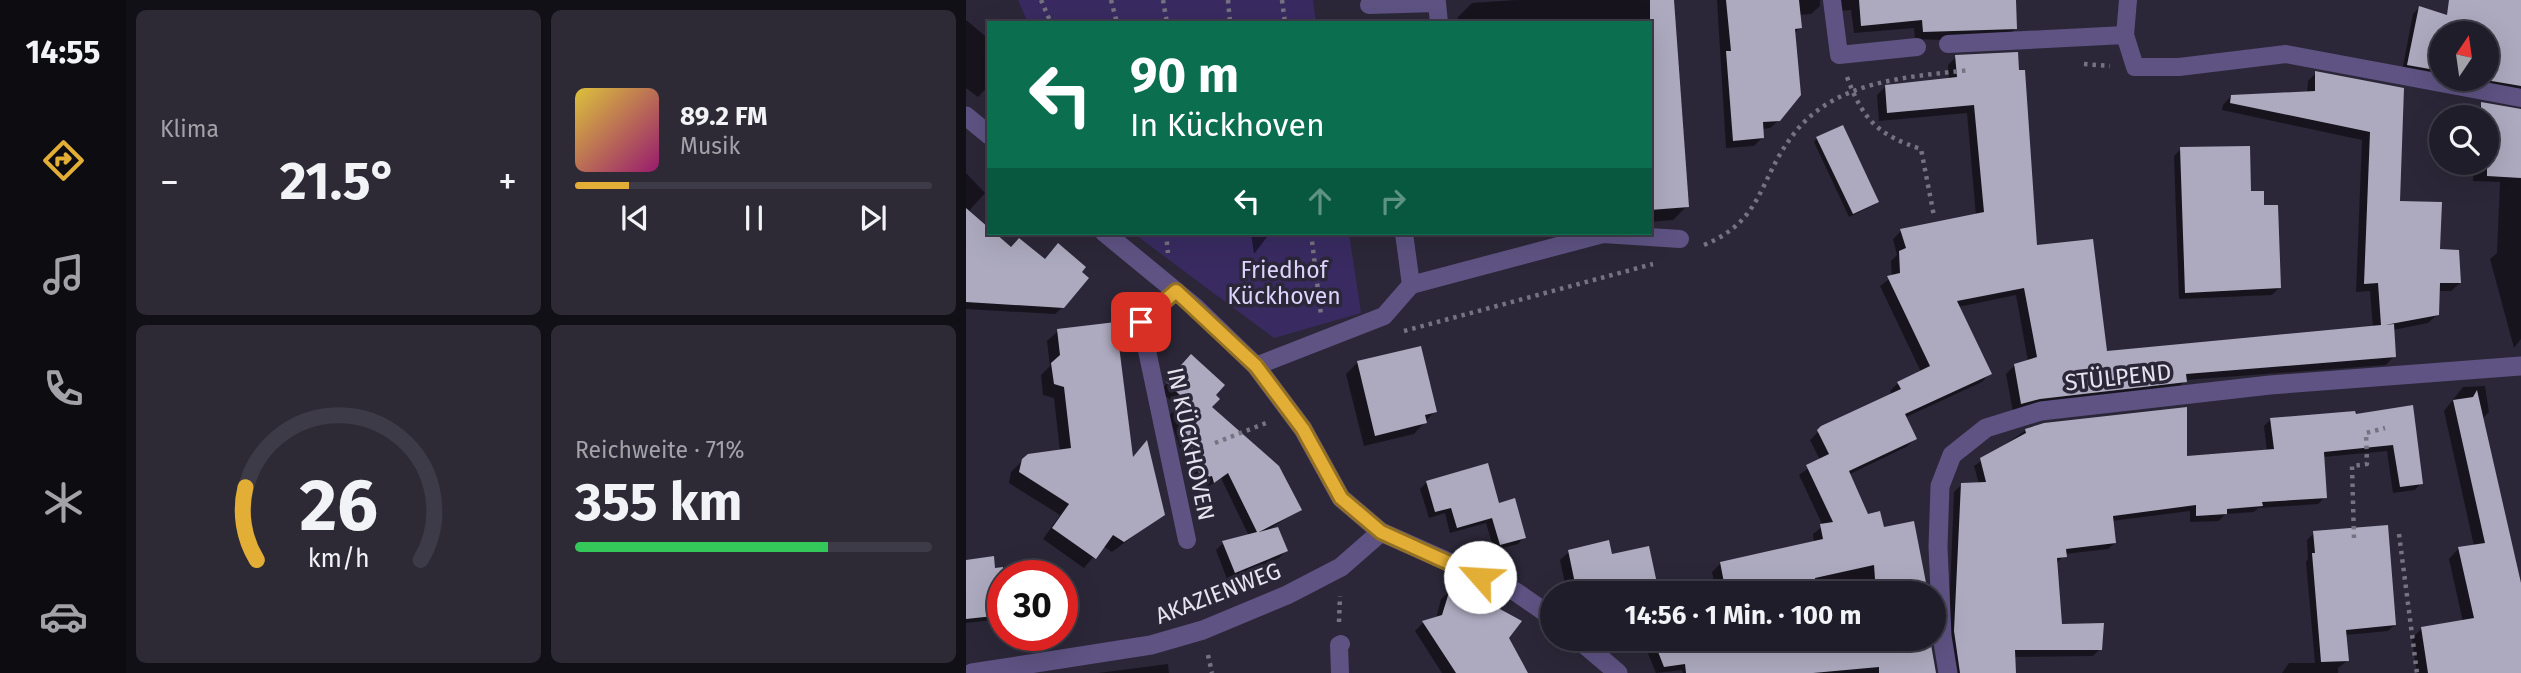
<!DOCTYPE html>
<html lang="de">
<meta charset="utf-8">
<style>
body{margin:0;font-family:"Fira Sans",sans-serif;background:#2d2a36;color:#f1f3f6;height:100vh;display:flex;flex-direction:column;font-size:26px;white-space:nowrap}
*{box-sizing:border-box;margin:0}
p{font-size:23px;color:#a2a2a8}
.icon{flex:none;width:38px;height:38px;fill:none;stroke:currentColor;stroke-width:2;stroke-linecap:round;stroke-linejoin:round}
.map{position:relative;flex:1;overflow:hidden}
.panel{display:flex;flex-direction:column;gap:10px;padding:10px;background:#121017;width:840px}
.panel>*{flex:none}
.banner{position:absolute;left:21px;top:21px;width:665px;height:214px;border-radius:0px;box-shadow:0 7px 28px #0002,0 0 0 2px #3d3b47;background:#0b6e4f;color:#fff;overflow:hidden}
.needle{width:46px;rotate:13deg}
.tools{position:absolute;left:1463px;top:21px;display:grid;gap:14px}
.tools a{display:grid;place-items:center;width:70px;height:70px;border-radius:50%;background:#201d2a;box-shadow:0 7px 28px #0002,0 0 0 2px #3d3b47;font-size:35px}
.speed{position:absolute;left:21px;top:560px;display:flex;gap:14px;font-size:35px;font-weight:700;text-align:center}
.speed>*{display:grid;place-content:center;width:91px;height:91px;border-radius:50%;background:#201d2a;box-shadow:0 7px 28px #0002,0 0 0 2px #3d3b47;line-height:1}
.speed .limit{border:10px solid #d22;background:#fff;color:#111}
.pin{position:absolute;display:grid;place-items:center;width:60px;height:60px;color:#fff;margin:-30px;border-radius:14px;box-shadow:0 4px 10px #0006}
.me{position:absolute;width:77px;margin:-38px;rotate:296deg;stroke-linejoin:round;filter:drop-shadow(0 0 5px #0008)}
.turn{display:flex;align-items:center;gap:24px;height:147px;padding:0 28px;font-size:32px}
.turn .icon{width:91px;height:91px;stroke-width:2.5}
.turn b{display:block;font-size:49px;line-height:60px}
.lanes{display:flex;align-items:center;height:66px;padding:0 28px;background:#0003;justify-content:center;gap:35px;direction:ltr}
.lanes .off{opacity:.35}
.big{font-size:52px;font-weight:700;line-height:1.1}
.panel .tile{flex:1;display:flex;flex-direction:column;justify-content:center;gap:10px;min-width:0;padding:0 24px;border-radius:10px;background:#2d2a36}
.panel .dial{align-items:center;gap:0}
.dial svg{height:182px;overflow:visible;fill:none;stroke:#3d3b47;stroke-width:7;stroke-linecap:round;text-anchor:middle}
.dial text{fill:#f1f3f6;stroke:none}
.song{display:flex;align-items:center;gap:21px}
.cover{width:84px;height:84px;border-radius:10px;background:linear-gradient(135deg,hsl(50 70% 55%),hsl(320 70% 35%))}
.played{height:7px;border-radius:4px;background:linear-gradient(90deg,#e3ae35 15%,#3d3b47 15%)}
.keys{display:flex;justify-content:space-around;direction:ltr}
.heat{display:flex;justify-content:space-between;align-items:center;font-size:38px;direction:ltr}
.charge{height:10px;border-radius:5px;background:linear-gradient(90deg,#34c759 71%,#3d3b47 0)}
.panel .tiles{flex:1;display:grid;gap:10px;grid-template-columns:repeat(2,1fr)}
.trip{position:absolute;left:574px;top:581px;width:406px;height:70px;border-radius:35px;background:#201d2a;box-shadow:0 7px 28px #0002,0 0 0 2px #3d3b47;font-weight:700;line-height:70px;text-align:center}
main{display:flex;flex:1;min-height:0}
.tab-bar{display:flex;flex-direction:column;width:126px;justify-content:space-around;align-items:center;background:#0d0c11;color:#a2a2a8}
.tab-bar .icon{width:49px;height:49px}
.tab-bar .active{color:#e3ae35}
.tab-bar b{font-size:32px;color:#f1f3f6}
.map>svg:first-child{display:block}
</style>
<main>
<nav class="tab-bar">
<b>14:55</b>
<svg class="icon active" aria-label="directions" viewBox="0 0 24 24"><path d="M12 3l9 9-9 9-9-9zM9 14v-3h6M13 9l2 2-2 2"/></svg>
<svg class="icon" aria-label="music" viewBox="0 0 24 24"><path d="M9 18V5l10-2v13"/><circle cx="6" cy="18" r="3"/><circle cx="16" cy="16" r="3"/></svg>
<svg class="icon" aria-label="phone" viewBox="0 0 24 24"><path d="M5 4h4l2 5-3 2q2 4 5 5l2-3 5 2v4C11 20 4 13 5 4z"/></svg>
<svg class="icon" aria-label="climate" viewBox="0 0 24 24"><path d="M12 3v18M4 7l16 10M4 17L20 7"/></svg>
<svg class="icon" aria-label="car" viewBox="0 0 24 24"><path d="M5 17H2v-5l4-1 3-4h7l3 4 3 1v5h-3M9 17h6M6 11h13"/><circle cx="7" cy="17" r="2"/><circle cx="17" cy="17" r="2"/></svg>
</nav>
<section class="panel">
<div class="tiles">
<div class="tile"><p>Klima</p>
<div class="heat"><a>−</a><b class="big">21.5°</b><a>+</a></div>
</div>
<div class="tile">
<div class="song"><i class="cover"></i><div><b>89.2 FM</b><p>Musik</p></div></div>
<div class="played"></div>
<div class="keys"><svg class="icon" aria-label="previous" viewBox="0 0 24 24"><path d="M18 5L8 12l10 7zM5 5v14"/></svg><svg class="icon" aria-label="pause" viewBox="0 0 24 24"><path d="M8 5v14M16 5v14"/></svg><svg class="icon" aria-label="next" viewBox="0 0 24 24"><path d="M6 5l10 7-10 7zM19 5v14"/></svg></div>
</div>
<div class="tile dial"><svg viewBox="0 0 100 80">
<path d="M14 69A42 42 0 1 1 86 69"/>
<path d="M14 69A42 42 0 0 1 9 37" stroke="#e3ae35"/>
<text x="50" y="56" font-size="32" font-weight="700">26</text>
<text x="50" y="72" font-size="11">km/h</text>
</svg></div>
<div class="tile"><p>Reichweite · 71%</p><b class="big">355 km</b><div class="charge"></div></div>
</div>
</section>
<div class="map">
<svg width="1555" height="673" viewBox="0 0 1555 673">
<rect width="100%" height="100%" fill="#2b2738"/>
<g fill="#392b61">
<path d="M 52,0 L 347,0 L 350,23 L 62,23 Z"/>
<path d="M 167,233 L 383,233 L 395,313 L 308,338 Z"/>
</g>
<g fill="#0007">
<path d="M 550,0 L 706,0 L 721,206 L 707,220 L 684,222 L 684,23 L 492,23 L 492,17 L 506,3 Z"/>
<path d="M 751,0 L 854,0 L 854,6 L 845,14 L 833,15 L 834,27 L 828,34 L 813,120 L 804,128 L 796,129 L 796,138 L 788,146 L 760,148 Z"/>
<path d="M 864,0 L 1048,0 L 1050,28 L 1042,36 L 978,40 L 949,39 L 948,28 L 888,33 L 885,10 L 870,11 Z"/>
<path d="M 1483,0 L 1555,0 L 1555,96 L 1478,79 L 1521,79 L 1521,33 L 1475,33 L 1475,78 L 1436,71 L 1447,14 L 1453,8 L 1483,17 Z"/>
<path d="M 0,20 L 23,39 L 23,85 L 12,97 L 0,88 Z"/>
<path d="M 990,57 L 1069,247 L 1140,353 L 1407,328 L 1404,291 L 1390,292 L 1396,140 L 1256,110 L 1257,105 L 1265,96 L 1341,93 L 1342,81 L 1350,73 L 1436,89 L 1432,203 L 1473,251 L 1494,283 L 1485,291 L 1472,291 L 1471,315 L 1462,323 L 1427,330 L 1428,356 L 1420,365 L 1220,380 L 1210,390 L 1047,412 L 1040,374 L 1048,366 L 1062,361 L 1050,295 L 992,307 L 1024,373 L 1016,382 L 938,418 L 949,439 L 940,447 L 882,475 L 901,516 L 916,529 L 953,575 L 954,593 L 750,593 L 746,572 L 755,563 L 848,543 L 847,534 L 857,526 L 833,475 L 854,460 L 844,440 L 852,432 L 926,395 L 924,391 L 932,383 L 955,372 L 914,286 L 926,277 L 925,261 L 931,255 L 927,239 L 935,231 L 1010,216 L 1001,113 L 913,121 L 911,95 L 919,87 L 983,80 L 982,65 Z"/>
<path d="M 1516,104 L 1555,110 L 1555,339 L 1548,348 L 1524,259 L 1531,253 L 1534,182 L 1507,181 L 1508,163 L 1521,163 L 1521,117 L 1510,117 L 1510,110 Z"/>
<path d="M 851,138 L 911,202 L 908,205 L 883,217 L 848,142 Z"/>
<path d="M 1215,149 L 1283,193 L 1296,207 L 1313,288 L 1306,295 L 1213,299 L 1208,156 Z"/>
<path d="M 0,173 L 19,193 L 2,212 L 45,249 L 97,307 L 89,314 L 0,309 Z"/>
<path d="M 285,233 L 304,233 L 288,254 Z"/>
<path d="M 92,331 L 197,514 L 146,552 L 137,546 L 118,568 L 77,539 L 94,515 L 43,483 L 45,472 L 62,455 L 94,451 L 88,398 L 77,395 L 75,375 L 84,366 L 81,341 Z"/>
<path d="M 391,363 L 469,411 L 448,434 L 398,446 L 380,374 Z"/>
<path d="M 218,364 L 247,395 L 244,408 L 333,510 L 302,530 L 320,551 L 313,558 L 261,579 L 250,550 L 257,543 L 283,536 L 255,478 L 240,488 L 239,482 L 227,486 L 203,416 L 211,406 L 194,391 Z"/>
<path d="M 1519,386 L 1523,412 L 1516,419 L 1555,591 L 1555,673 L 1451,673 L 1446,639 L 1455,629 L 1497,622 L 1483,559 L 1492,549 L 1508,546 L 1478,411 L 1497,387 Z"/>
<path d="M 1445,407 L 1455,483 L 1449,490 L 1427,493 L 1421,451 L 1357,457 L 1359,497 L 1352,504 L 1292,508 L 1288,512 L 1259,514 L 1253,521 L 1224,522 L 1224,511 L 1146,521 L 1149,543 L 1142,549 L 1099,554 L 1090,564 L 1095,626 L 1134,649 L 1127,656 L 1048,657 L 1048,673 L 989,673 L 982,642 L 988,492 L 995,485 L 1013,484 L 1008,466 L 1060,430 L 1219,458 L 1301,452 L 1298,426 L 1305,419 L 1388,416 Z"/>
<path d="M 460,483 L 532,505 L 558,537 L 552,544 L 528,550 L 520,523 L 484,533 L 479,513 L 463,518 L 454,489 Z"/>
<path d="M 1348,533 L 1429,625 L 1422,631 L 1379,635 L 1381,661 L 1372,668 L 1372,673 L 1316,673 L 1323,663 L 1349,663 L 1340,562 L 1342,559 L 1341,540 Z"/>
<path d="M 603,552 L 644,556 L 690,590 L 703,588 L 704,593 L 601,593 L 594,560 Z"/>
<path d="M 0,562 L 28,570 L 51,567 L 52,576 L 37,576 L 36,619 L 0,623 Z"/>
<path d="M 484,591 L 541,638 L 560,673 L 476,673 L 449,631 L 457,623 L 470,619 L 475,599 Z"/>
<path d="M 676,639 L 957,639 L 959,673 L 717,673 L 716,670 L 690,673 Z"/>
<path d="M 202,664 L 203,673 L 132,673 Z"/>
</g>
<g fill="#adaabf">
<path d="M 684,0 L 708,0 L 723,207 L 684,210 Z"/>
<path d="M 760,0 L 833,0 L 836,28 L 829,29 L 835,95 L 814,121 L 797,122 L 798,138 L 767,141 L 760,51 L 765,51 Z"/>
<path d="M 893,0 L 1050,0 L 1051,29 L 957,32 L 956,20 L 895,26 Z"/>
<path d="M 1483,0 L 1555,0 L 1555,86 L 1514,79 L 1521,79 L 1521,33 L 1475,33 L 1475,71 L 1441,65 L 1453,6 L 1481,15 Z"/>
<path d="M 1052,52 L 1053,70 L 1059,70 L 1071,245 L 1127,239 L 1141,351 L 1415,325 L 1412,283 L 1398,284 L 1404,132 L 1264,103 L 1265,95 L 1349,91 L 1349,71 L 1438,88 L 1434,201 L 1476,202 L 1474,249 L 1493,250 L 1495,283 L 1474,283 L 1473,315 L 1419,325 L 1428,324 L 1430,357 L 1220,374 L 1221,382 L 1074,399 L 1055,404 L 1048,364 L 1071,357 L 1058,288 L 991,301 L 1026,374 L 939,414 L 951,439 L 883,471 L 902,514 L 914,511 L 918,527 L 948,521 L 962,593 L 910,593 L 908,565 L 849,578 L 851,593 L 760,593 L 754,562 L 857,539 L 854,524 L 867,522 L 840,465 L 863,454 L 851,430 L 855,426 L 935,389 L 931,382 L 964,366 L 921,276 L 934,273 L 933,251 L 940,248 L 934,229 L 1018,212 L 1008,105 L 921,113 L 919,85 L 991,77 L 989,55 Z"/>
<path d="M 1515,102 L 1555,109 L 1555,178 L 1521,176 L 1521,117 L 1515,117 Z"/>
<path d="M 877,125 L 913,202 L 887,214 L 850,137 Z"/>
<path d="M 1284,146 L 1285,191 L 1298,191 L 1298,205 L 1312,205 L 1315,288 L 1219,293 L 1214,147 Z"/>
<path d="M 0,208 L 23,228 L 23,233 L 29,233 L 45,247 L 53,238 L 79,259 L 92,243 L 120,267 L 116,272 L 123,278 L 98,308 L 0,302 Z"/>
<path d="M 150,322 L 167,457 L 181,440 L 199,515 L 158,542 L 147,535 L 130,559 L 86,528 L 103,504 L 53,472 L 56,459 L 62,454 L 105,448 L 98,387 L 88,384 L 85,363 L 94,355 L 91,329 Z"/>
<path d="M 455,346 L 471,412 L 459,415 L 461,423 L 409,436 L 391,361 Z"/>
<path d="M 225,354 L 259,385 L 250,395 L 254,399 L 246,407 L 313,466 L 336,510 L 293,532 L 312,527 L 322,551 L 269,573 L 256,541 L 291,532 L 262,473 L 248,483 L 246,476 L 235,479 L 210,407 L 217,398 L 200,382 Z"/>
<path d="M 1511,390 L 1555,583 L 1555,673 L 1462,673 L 1455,627 L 1508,618 L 1492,547 L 1519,543 L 1487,400 L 1507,397 Z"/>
<path d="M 1447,405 L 1457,484 L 1434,487 L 1427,445 L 1358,452 L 1361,498 L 1296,502 L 1297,506 L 1261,509 L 1261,514 L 1230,516 L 1230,505 L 1147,516 L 1150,543 L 1100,549 L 1101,557 L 1091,558 L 1096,624 L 1138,623 L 1136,650 L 1049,650 L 1050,673 L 994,673 L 988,631 L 995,483 L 1020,482 L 1014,458 L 1060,433 L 1059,429 L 1078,423 L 1221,407 L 1221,456 L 1308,449 L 1304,418 L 1389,411 L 1390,414 Z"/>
<path d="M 522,463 L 533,503 L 549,498 L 560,538 L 534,545 L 526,518 L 491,528 L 485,508 L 469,512 L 460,481 Z"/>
<path d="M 1422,525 L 1430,625 L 1380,630 L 1383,661 L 1355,662 L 1346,553 L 1349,553 L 1347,531 Z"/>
<path d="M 643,540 L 646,554 L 683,546 L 692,588 L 704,586 L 706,593 L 611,593 L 602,550 Z"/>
<path d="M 28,556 L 29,568 L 37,567 L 37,615 L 0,619 L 0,560 Z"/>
<path d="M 484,589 L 510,596 L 556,621 L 543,638 L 562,673 L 490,673 L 456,621 L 476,615 Z"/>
<path d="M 687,639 L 964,639 L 970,673 L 913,673 L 913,667 L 847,673 L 720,673 L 719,664 L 698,667 Z"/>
</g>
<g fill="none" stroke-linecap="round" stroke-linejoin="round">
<g stroke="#757281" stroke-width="4.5" stroke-dasharray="3.5 5" stroke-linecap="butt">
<path d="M 75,0 L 85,23"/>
<path d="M 145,0 L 151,23"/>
<path d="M 197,0 L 201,23"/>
<path d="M 262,0 L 264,23"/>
<path d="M 316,0 L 319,23"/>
<path d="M 1118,64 L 1144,66"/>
<path d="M 881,77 C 897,120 912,135 955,149 L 968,216"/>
<path d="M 200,233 L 202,253"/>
<path d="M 345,233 L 355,315"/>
<path d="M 738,245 C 798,220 792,180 827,135 C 868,80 942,77 1004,70"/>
<path d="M 438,331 L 687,264"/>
<path d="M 249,443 L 300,423"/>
<path d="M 1433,534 L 1451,673"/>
<path d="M 1388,538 L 1386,466 L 1401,464 L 1400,433 L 1419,428"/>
<path d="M 373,622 L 374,596"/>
<path d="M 242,655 L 246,673"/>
</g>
<g stroke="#5e5383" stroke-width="18">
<path d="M 866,0 L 873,55 L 951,47"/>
<path d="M 403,5 L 471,3 L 473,23"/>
<path d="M 1159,35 L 1162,0"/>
<path d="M 982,44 L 1159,35 L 1169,67 L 1213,67 L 1320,54 L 1555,98"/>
<path d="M 445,285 L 637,234 L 714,239"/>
<path d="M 210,291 L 175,322 L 221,540"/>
<path d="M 290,366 L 418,316 L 445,285 L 438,233"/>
<path d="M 374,673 L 373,645 L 375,644"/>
</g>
<g stroke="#5e5383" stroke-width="19">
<path d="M 0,116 L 23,135"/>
<path d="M 139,233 L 229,307 L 290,366 L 337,429 L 375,498 L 415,532 L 550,592 L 586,617"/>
<path d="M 612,639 L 652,673"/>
<path d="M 6,673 L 185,645 L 237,630 L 321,595 L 375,567 L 415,532"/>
<path d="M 982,673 L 976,636 L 972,547 L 974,486 L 986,455 L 1020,428 L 1075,411 L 1304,385 L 1555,366"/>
</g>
</g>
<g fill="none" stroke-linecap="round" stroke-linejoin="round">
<g stroke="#947122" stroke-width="18">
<path id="route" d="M 175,322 L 210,291 L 290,366 L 337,429 L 375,498 L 415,532 L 514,577"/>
</g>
<use href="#route" stroke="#e3ae35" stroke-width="12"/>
</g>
<g text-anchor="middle" stroke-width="7" stroke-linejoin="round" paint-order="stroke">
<g font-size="23" fill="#dbd4fd" stroke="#2b2738">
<text x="318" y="278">Friedhof<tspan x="318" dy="26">Kückhoven</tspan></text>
</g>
<g font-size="23" fill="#e5e3ee" stroke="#2b2738">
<text transform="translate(1152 377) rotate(-6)" y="8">STÜLPEND</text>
<text transform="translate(225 444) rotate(78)" y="8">IN KÜCKHOVEN</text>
<text transform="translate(252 593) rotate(-21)" y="8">AKAZIENWEG</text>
</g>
</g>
</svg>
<div class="tools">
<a><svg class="needle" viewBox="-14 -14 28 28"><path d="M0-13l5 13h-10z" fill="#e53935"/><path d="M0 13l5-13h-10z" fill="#a2a2a8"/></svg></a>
<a><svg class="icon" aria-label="search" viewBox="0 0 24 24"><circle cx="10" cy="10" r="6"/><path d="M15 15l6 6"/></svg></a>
</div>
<div class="speed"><div class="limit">30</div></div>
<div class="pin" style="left:175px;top:322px;background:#d93025"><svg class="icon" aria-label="arrive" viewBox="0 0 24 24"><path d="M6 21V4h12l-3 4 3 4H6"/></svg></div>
<svg class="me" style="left:514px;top:577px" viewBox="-20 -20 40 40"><circle r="19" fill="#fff"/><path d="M0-13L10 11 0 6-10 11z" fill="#e3ae35"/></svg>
<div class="trip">14:56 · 1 Min. · 100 m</div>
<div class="banner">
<div class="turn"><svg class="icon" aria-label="left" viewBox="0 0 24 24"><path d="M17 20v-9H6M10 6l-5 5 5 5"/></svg><div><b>90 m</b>In Kückhoven</div></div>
<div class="lanes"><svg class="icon" aria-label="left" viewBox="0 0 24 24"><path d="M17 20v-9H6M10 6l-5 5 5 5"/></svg><svg class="icon off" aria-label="ahead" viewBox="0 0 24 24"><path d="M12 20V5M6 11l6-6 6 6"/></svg><svg class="icon off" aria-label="right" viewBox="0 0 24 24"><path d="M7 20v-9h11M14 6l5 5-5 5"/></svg></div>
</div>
</div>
</main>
